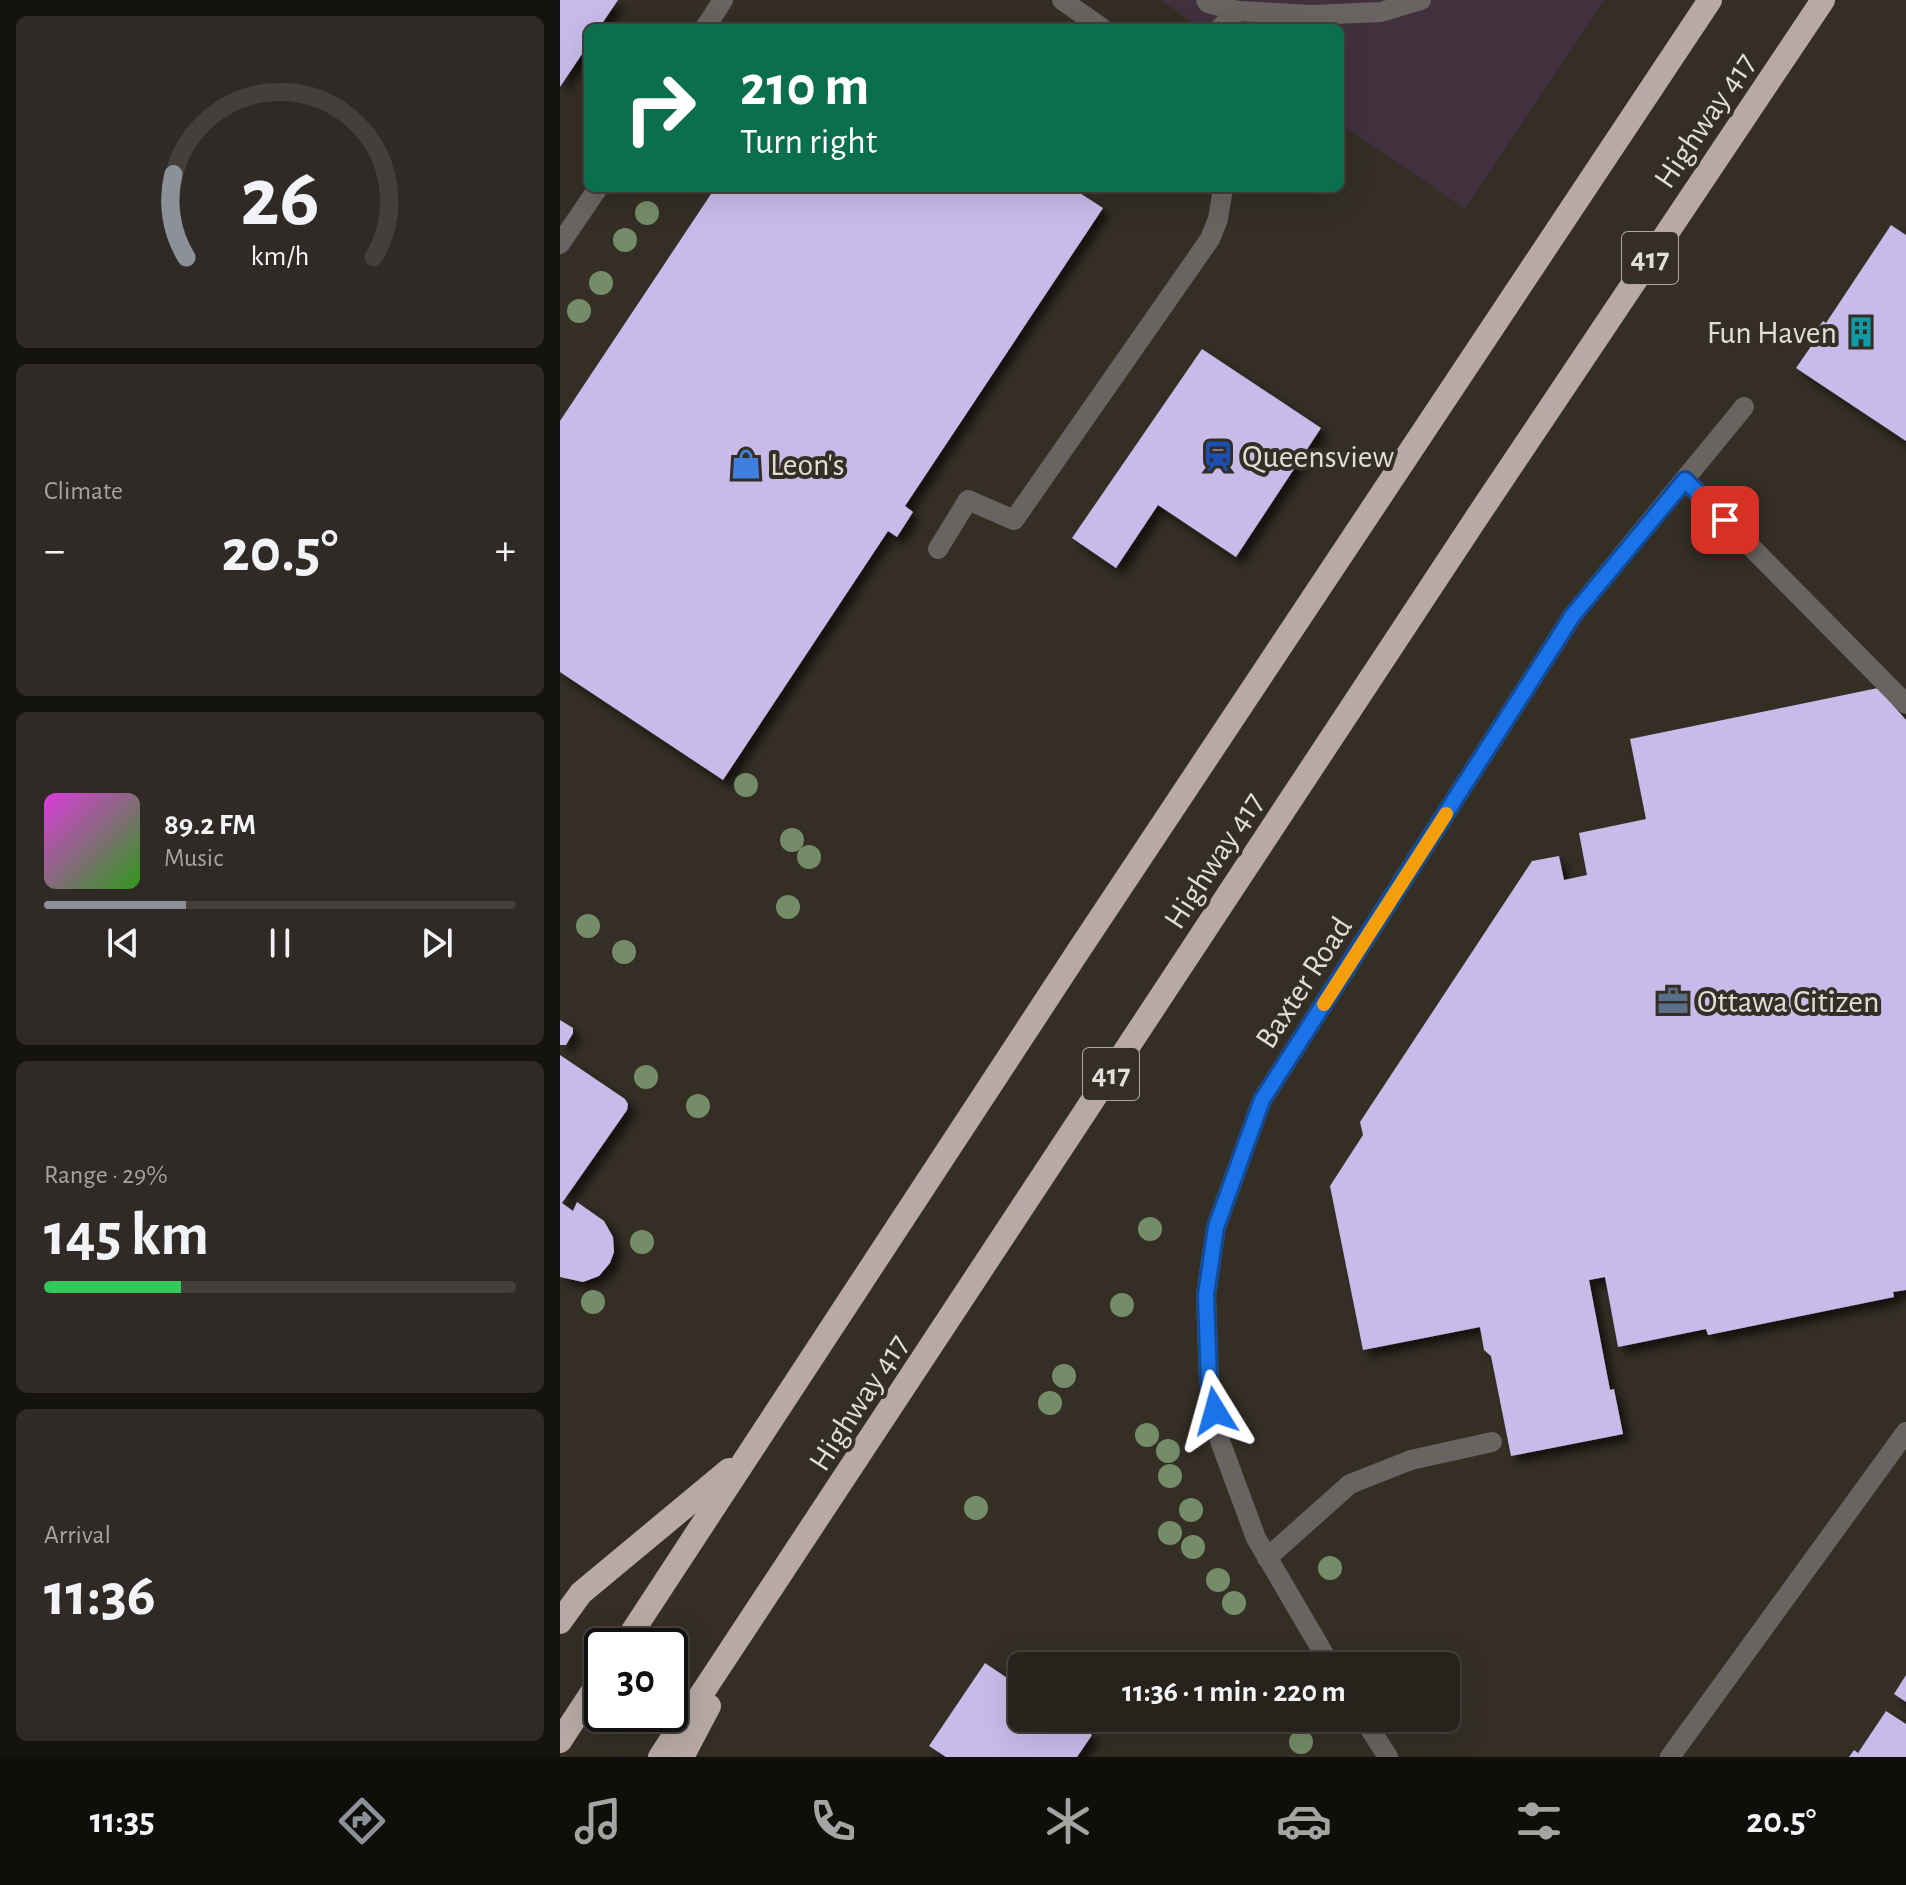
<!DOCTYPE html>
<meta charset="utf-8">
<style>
body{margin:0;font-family:"Alegreya Sans",sans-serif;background:#2f2a25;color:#f1f3f6;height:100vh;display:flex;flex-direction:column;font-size:30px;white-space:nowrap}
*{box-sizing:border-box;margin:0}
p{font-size:26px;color:#a4a4a3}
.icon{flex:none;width:44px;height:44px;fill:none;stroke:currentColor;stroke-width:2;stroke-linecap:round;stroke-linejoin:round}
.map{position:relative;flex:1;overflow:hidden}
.side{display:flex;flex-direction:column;gap:16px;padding:16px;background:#15130f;width:560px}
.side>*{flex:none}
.banner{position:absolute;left:24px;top:24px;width:760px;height:168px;border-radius:12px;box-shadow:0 8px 32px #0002,0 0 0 2px #433f3b;background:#0b6e4f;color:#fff;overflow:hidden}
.speed{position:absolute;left:24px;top:1628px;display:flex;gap:16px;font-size:40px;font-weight:700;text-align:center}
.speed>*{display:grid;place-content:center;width:104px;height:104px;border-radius:50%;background:#27221c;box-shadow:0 8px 32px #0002,0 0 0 2px #433f3b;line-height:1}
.speed .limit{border:4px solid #111;border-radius:12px;background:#fff;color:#111}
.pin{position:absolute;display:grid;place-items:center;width:68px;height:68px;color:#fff;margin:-34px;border-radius:16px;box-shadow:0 4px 12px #0006}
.me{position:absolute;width:88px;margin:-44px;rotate:352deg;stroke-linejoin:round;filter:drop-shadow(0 0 6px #0008)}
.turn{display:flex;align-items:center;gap:28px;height:168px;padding:0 24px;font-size:36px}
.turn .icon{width:104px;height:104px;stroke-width:2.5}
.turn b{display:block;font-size:56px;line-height:68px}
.big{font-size:60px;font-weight:600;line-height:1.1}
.side .tile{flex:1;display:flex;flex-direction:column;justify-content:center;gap:12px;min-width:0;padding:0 28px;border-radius:12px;background:#2f2a25}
.side .dial{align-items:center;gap:0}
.dial svg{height:208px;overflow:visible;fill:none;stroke:#433f3b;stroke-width:7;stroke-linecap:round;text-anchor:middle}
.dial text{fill:#f1f3f6;stroke:none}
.song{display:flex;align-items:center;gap:24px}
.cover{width:96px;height:96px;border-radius:12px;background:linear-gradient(135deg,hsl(300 70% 55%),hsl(110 70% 35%))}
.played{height:8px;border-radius:4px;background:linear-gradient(90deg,#8c9099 30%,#433f3b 30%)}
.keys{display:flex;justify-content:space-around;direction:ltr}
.heat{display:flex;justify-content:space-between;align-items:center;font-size:44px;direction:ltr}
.charge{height:12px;border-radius:6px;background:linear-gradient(90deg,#34c759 29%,#433f3b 0)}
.trip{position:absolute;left:448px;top:1652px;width:452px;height:80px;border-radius:12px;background:#27221c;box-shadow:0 8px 32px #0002,0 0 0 2px #433f3b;font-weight:600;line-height:80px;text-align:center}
.tab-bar{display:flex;height:128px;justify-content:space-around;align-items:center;background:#100e0b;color:#a4a4a3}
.tab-bar .icon{width:56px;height:56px}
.tab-bar .current{color:#8c9099}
.tab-bar b{font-size:36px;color:#f1f3f6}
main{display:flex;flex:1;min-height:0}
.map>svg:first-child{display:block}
</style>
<main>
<section class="side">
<div class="tile dial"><svg viewBox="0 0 100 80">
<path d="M14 69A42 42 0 1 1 86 69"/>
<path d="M14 69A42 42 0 0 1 9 37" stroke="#8c9099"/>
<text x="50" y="56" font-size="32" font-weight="700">26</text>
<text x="50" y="72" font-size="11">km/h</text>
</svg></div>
<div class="tile"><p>Climate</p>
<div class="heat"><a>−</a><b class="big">20.5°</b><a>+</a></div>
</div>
<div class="tile">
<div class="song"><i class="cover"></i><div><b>89.2 FM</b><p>Music</p></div></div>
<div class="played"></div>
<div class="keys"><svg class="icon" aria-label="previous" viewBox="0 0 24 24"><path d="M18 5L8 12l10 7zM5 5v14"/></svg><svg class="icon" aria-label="pause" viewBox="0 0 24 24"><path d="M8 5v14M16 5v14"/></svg><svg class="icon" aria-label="next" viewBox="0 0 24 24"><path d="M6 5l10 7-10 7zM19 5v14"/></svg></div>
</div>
<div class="tile"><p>Range · 29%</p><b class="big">145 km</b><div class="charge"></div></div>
<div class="tile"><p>Arrival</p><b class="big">11:36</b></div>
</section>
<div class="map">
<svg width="1346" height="1757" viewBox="0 0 1346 1757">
<defs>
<filter id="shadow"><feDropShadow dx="7" dy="7" stdDeviation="4" flood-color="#0009"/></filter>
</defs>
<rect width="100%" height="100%" fill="#342e25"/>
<path fill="#41313d" d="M 600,0 L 1045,0 L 905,209 L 780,124 L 780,28 L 641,28 Z"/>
<g fill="#c8bbea" filter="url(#shadow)">
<path d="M 0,0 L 58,0 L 39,28 L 28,28 L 28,45 L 0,87 Z"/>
<path d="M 155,188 L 512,188 L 543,208 L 345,506 L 353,512 L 337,537 L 328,531 L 163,780 L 0,672 L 0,421 Z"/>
<path d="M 1331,225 L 1346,235 L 1346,441 L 1236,368 L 1254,342 L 1249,340 L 1263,321 L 1266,323 Z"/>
<path d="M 642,349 L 761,428 L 676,557 L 598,505 L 556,568 L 512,538 Z"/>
<path d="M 1318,688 L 1346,720 L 1346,1290 L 1333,1292 L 1334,1297 L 1148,1335 L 1146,1329 L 1058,1347 L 1045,1277 L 1029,1280 L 1050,1390 L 1054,1389 L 1063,1434 L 951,1456 L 931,1356 L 924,1350 L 920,1327 L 803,1350 L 770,1186 L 803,1135 L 800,1122 L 972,861 L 999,856 L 1004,880 L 1027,875 L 1019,833 L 1086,819 L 1070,739 Z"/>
<path d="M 0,1020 L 13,1028 L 13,1033 L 6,1045 L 0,1045 Z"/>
<path d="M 0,1055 L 65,1099 L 68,1104 L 67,1110 L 2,1203 L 13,1211 L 17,1202 L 44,1221 L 53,1237 L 54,1252 L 50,1263 L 39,1276 L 23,1282 L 0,1277 Z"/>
<path d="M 425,1663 L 462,1688 L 462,1718 L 507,1718 L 532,1735 L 517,1757 L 386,1757 L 369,1746 Z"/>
<path d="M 1346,1675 L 1346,1702 L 1334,1694 Z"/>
<path d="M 1326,1711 L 1346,1724 L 1346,1757 L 1289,1757 L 1294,1750 L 1298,1753 Z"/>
</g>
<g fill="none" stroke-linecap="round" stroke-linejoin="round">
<g stroke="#696361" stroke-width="20">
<path d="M 502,0 L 542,28"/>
<path d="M 646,0 L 648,3 L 678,11 L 752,15 L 821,12 L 861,0"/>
<path d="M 145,28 L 163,0"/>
<path d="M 660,28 L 678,11"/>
<path d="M 0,244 L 38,188"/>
<path d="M 1125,480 L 1346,704"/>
<path d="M 378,549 L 408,500 L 454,520 L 650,239 L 658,219 L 663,188"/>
<path d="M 707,1558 L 790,1484 L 851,1460 L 932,1442"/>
<path d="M 771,1666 L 696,1538 L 660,1441 L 649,1380 L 646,1295 L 656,1227 L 702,1100 L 1013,615 L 1184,407"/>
<path d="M 803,1718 L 828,1757"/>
<path d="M 1110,1757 L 1346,1432"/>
</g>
<g stroke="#b8a9a6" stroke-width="24">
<path d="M 0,1622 L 21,1593 L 169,1470"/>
<path d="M 63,1646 L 517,953 L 1150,0"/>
<path d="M 0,1741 L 42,1677"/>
<path d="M 100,1757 L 917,517 L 1263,0"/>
<path d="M 122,1757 L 149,1706"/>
</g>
</g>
<g fill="#748c67">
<circle cx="87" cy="213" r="12"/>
<circle cx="65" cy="240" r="12"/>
<circle cx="41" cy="283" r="12"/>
<circle cx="19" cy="311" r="12"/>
<circle cx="186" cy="785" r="12"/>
<circle cx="232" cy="840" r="12"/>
<circle cx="249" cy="857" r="12"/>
<circle cx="228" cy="907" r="12"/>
<circle cx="28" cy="926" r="12"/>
<circle cx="64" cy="952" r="12"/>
<circle cx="86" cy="1077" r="12"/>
<circle cx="138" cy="1106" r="12"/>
<circle cx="590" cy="1229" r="12"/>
<circle cx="82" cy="1242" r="12"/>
<circle cx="33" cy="1302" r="12"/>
<circle cx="562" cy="1305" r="12"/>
<circle cx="504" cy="1376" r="12"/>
<circle cx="490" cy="1403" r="12"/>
<circle cx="587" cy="1435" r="12"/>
<circle cx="608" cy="1451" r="12"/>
<circle cx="610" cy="1476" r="12"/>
<circle cx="416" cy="1508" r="12"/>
<circle cx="631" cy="1510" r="12"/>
<circle cx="610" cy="1533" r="12"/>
<circle cx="633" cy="1547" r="12"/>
<circle cx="770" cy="1568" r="12"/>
<circle cx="658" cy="1580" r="12"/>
<circle cx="674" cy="1603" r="12"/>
<circle cx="741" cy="1742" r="12"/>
</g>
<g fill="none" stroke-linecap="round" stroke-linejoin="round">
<g stroke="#114b97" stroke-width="20">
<path id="route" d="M 655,1411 L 649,1380 L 646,1295 L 656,1227 L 702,1100 L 1013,615 L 1125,480 L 1165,520"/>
</g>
<use href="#route" stroke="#1a73e8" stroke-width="14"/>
<path stroke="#f59e0b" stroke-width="14" d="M 764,1004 L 886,814"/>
</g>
<defs>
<g id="building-bare" transform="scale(2.4)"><path d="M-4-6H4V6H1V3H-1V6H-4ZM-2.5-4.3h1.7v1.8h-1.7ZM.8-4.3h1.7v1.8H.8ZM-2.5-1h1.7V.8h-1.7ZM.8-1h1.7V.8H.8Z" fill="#0f9aa8" stroke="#342e25" stroke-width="2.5" paint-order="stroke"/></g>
<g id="station-bare" transform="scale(2.4)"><path d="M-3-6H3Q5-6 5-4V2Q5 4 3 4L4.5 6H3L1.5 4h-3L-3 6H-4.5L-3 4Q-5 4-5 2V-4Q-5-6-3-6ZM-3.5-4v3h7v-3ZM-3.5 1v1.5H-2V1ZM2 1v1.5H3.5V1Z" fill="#1a4fb4" stroke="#342e25" stroke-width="2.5" paint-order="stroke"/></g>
<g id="shop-bare" transform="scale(2.4)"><path d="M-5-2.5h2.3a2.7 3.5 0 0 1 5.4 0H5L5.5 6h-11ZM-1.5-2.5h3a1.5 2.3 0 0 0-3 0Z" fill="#3f7fe0" stroke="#342e25" stroke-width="2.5" paint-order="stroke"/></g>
<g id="office-bare" transform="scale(2.4)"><path d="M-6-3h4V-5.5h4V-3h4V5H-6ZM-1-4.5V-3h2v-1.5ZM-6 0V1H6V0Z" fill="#5c6f8a" stroke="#342e25" stroke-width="2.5" paint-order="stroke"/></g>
</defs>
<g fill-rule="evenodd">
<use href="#building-bare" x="1301" y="332"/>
<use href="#station-bare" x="658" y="456"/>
<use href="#shop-bare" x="186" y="464"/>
<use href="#office-bare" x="1113" y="1001"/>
</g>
<g text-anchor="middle" stroke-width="8" stroke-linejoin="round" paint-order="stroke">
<g fill="#342e25" stroke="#ada8a2" stroke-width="2">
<rect x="1062" y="232" width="56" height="52" rx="6"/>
<rect x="523" y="1048" width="56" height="52" rx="6"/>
</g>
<g font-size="30" font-weight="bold" fill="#e1ddd8">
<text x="1090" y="268">417</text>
<text x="551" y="1084">417</text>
</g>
<g font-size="32" fill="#e1ddd8" stroke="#342e25">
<text transform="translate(1144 120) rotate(-56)" y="11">Highway 417</text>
<text transform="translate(653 860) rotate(-57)" y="11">Highway 417</text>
<text transform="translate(743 982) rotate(-57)" y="11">Baxter Road</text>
<text transform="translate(298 1402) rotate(-57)" y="11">Highway 417</text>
</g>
<g font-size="32" fill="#e1ddd8" stroke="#342e25" text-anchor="start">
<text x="1277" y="343" text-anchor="end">Fun Haven</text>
<text x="682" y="467">Queensview</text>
<text x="210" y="475">Leon's</text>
<text x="1137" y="1012">Ottawa Citizen</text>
</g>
</g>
</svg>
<div class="speed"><div class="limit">30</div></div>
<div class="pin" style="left:1165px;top:520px;background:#d93025"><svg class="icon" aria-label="arrive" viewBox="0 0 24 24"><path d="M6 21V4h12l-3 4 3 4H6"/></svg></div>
<svg class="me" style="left:655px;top:1411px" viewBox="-20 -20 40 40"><path d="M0-17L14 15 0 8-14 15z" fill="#1a73e8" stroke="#fff" stroke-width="4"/></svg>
<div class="trip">11:36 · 1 min · 220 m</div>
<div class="banner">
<div class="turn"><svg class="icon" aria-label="right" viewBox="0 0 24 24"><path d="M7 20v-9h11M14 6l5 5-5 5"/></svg><div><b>210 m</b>Turn right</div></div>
</div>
</div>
</main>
<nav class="tab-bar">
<b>11:35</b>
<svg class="icon current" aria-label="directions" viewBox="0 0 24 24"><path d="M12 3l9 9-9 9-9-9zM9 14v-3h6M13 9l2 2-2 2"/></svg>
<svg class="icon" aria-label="music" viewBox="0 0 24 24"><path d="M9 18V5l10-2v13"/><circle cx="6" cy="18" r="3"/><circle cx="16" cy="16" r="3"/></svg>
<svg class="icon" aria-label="phone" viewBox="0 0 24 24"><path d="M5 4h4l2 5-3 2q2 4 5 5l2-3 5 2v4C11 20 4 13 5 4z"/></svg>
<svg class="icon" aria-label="climate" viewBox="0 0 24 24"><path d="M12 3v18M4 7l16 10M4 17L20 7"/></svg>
<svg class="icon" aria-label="car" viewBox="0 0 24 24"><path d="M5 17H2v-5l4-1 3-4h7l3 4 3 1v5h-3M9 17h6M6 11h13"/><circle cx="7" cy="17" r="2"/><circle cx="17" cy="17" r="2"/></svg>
<svg class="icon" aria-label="filters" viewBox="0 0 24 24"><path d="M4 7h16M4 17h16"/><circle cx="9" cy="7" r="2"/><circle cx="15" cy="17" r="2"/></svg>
<b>20.5°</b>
</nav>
